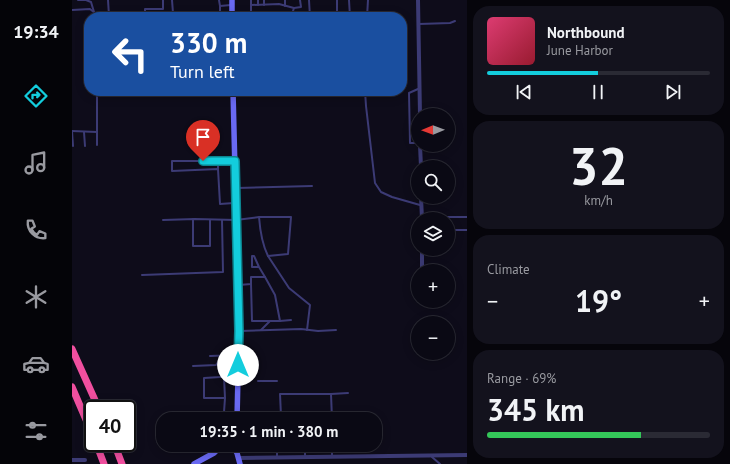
<!DOCTYPE html>
<meta charset="utf-8">
<style>
body{margin:0;font-family:"PT Sans",sans-serif;background:#13121d;color:#f1f3f6;height:100vh;display:flex;flex-direction:column;font-size:15px;white-space:nowrap}
*{box-sizing:border-box;margin:0}
p{font-size:13px;color:#999aa0}
.icon{flex:none;width:22px;height:22px;fill:none;stroke:currentColor;stroke-width:2;stroke-linecap:round;stroke-linejoin:round}
.map{position:relative;flex:1;overflow:hidden}
.panel{display:flex;flex-direction:column;gap:6px;padding:6px;background:#06050b;width:263px}
.panel>*{flex:none}
.banner{position:absolute;left:12px;top:12px;width:323px;height:84px;border-radius:16px;box-shadow:0 2px 10px #0003,0 0 0 1px #2a2a34;background:#1a4fa0;color:#fff;overflow:hidden}
.needle{width:26px;rotate:269deg}
.tools{position:absolute;left:339px;top:108px;display:grid;gap:8px}
.tools a{display:grid;place-items:center;width:44px;height:44px;border-radius:50%;background:#0a0914;box-shadow:0 2px 10px #0003,0 0 0 1px #2a2a34;font-size:20px}
.speed{position:absolute;left:12px;top:400px;display:flex;gap:8px;font-size:20px;font-weight:700;text-align:center}
.speed>*{display:grid;place-content:center;width:52px;height:52px;border-radius:50%;background:#0a0914;box-shadow:0 2px 10px #0003,0 0 0 1px #2a2a34;line-height:1}
.speed .limit{border:2px solid #111;border-radius:6px;background:#fff;color:#111}
.pin{position:absolute;display:grid;place-items:center;width:34px;height:34px;color:#fff;margin:-41px -17px;border-radius:50% 50% 50% 0;rotate:-45deg;box-shadow:0 0 4px #0007}
.pin .icon{rotate:45deg}
.me{position:absolute;width:44px;margin:-22px;rotate:0deg;stroke-linejoin:round;filter:drop-shadow(0 0 3px #0008)}
.turn{display:flex;align-items:center;gap:14px;height:84px;padding:0 20px;font-size:18px}
.turn .icon{width:52px;height:52px;stroke-width:2.5}
.turn b{display:block;font-size:28px;line-height:34px}
.big{font-size:30px;font-weight:800;line-height:1.1}
.panel .tile{flex:1;display:flex;flex-direction:column;justify-content:center;gap:6px;min-width:0;padding:0 14px;border-radius:16px;background:#13121d}
.panel .dial{align-items:center;gap:0}
.dial b{font-size:52px;line-height:1}
.song{display:flex;align-items:center;gap:12px}
.cover{width:48px;height:48px;border-radius:6px;background:linear-gradient(135deg,hsl(340 70% 55%),hsl(350 70% 35%))}
.played{height:4px;border-radius:2px;background:linear-gradient(90deg,#13cddd 50%,#2a2a34 50%)}
.keys{display:flex;justify-content:space-around;direction:ltr}
.heat{display:flex;justify-content:space-between;align-items:center;font-size:22px;direction:ltr}
.charge{height:6px;border-radius:3px;background:linear-gradient(90deg,#34c759 69%,#2a2a34 0)}
.trip{position:absolute;left:84px;top:412px;width:226px;height:40px;border-radius:16px;background:#0a0914;box-shadow:0 2px 10px #0003,0 0 0 1px #2a2a34;font-weight:800;line-height:40px;text-align:center}
main{display:flex;flex:1;min-height:0}
.menu{display:flex;flex-direction:column;width:72px;justify-content:space-around;align-items:center;background:#040408;color:#999aa0}
.menu .icon{width:28px;height:28px}
.menu .on{color:#13cddd}
.menu b{font-size:18px;color:#f1f3f6}
.map>svg:first-child{display:block}
</style>
<main>
<nav class="menu">
<b>19:34</b>
<svg class="icon on" aria-label="directions" viewBox="0 0 24 24"><path d="M12 3l9 9-9 9-9-9zM9 14v-3h6M13 9l2 2-2 2"/></svg>
<svg class="icon" aria-label="music" viewBox="0 0 24 24"><path d="M9 18V5l10-2v13"/><circle cx="6" cy="18" r="3"/><circle cx="16" cy="16" r="3"/></svg>
<svg class="icon" aria-label="phone" viewBox="0 0 24 24"><path d="M5 4h4l2 5-3 2q2 4 5 5l2-3 5 2v4C11 20 4 13 5 4z"/></svg>
<svg class="icon" aria-label="climate" viewBox="0 0 24 24"><path d="M12 3v18M4 7l16 10M4 17L20 7"/></svg>
<svg class="icon" aria-label="car" viewBox="0 0 24 24"><path d="M5 17H2v-5l4-1 3-4h7l3 4 3 1v5h-3M9 17h6M6 11h13"/><circle cx="7" cy="17" r="2"/><circle cx="17" cy="17" r="2"/></svg>
<svg class="icon" aria-label="filters" viewBox="0 0 24 24"><path d="M4 7h16M4 17h16"/><circle cx="9" cy="7" r="2"/><circle cx="15" cy="17" r="2"/></svg>
</nav>
<div class="map">
<svg width="395" height="464" viewBox="0 0 395 464">
<rect width="100%" height="100%" fill="#0e0c1a"/>
<g fill="none" stroke-linecap="round" stroke-linejoin="round">
<g stroke="#3c3b75" stroke-width="2">
<path d="M 6,0 L 14,0 L 19,2 L 22,12"/>
<path d="M 36,0 L 37,16 L 73,14 L 73,9 L 91,9 L 91,0"/>
<path d="M 100,0 L 101,13 L 148,12"/>
<path d="M 147,0 L 148,6"/>
<path d="M 179,0 L 179,17"/>
<path d="M 186,0 L 186,5"/>
<path d="M 192,0 L 192,5"/>
<path d="M 213,0 L 213,6"/>
<path d="M 237,0 L 238,17"/>
<path d="M 265,0 L 265,17"/>
<path d="M 277,0 L 278,17"/>
<path d="M 179,5 L 207,4 L 222,8"/>
<path d="M 0,10 L 18,9 L 23,13 L 23,17"/>
<path d="M 148,17 L 148,6 L 159,5"/>
<path d="M 219,17 L 222,8 L 229,7 L 228,0"/>
<path d="M 295,17 L 296,0"/>
<path d="M 347,24 L 378,23 L 383,21"/>
<path d="M 293,91 L 294,106 L 303,183 L 309,192 L 320,197 L 348,205"/>
<path d="M 0,131 L 25,132 L 25,145"/>
<path d="M 0,131 L 1,146"/>
<path d="M 12,132 L 13,146"/>
<path d="M 25,132 L 25,91"/>
<path d="M 346,143 L 338,143 L 337,93 L 346,89"/>
<path d="M 146,161 L 146,169"/>
<path d="M 162,161 L 100,161 L 100,171 L 146,169 L 148,204 L 162,203"/>
<path d="M 165,188 L 240,186"/>
<path d="M 351,217 L 395,217"/>
<path d="M 121,219 L 121,246 L 138,246 L 138,220"/>
<path d="M 91,220 L 123,219 L 164,220 L 187,217 C 188,230 190,244 196,256 L 216,254 L 219,217 L 187,217"/>
<path d="M 376,230 L 395,230"/>
<path d="M 196,256 L 217,288 L 238,305 L 235,330"/>
<path d="M 70,275 L 151,272 L 150,220"/>
<path d="M 179,284 L 180,321 L 208,321 L 203,295 L 193,277"/>
<path d="M 167,285 L 179,284 L 179,277 L 193,277 L 187,267 L 182,256 L 180,256 L 180,267 L 187,267"/>
<path d="M 208,321 L 219,320"/>
<path d="M 189,330 L 198,321"/>
<path d="M 168,331 L 229,329 L 246,331 L 264,330"/>
<path d="M 138,356 L 165,355"/>
<path d="M 121,366 L 144,365 L 151,355"/>
<path d="M 152,377 L 153,398 L 132,398 L 132,378 L 165,376"/>
<path d="M 186,381 L 205,381"/>
<path d="M 259,394 L 276,393"/>
<path d="M 170,416 L 192,417 L 209,416 L 208,394 L 259,394 L 260,419"/>
<path d="M 149,419 L 152,412 L 153,398"/>
<path d="M 205,445 L 205,458"/>
<path d="M 233,445 L 233,457"/>
<path d="M 260,445 L 260,456"/>
<path d="M 360,457 L 368,464"/>
</g>
<g stroke="#3c3b75" stroke-width="4">
<path d="M 346,0 L 348,115"/>
<path d="M 348,145 L 349,167"/>
<path d="M 349,197 L 350,219"/>
<path d="M 350,249 L 350,271"/>
<path d="M 167,458 L 395,455"/>
<path d="M 0,460 L 13,460"/>
</g>
<g stroke="#6969f2" stroke-width="5.5">
<path d="M 160,0 L 160,17"/>
<path d="M 161,91 L 167,331 L 165,419"/>
<path d="M 160,445 L 165,453 L 168,464"/>
<path d="M 122,464 L 142,453 L 150,445"/>
</g>
<g stroke="#f04f9f" stroke-width="7">
<path d="M 0,349 L 27,409"/>
<path d="M 0,387 L 21,436"/>
<path d="M 24,443 L 32,464"/>
<path d="M 42,443 L 50,464"/>
</g>
</g>
<g fill="none" stroke-linecap="round" stroke-linejoin="round">
<g stroke="#0c8590" stroke-width="10">
<path id="route" d="M 131,161 L 163,161 L 167,331 L 166,365"/>
</g>
<use href="#route" stroke="#13cddd" stroke-width="7"/>
</g>
</svg>
<div class="tools">
<a><svg class="needle" viewBox="-14 -14 28 28"><path d="M0-13l5 13h-10z" fill="#e53935"/><path d="M0 13l5-13h-10z" fill="#999aa0"/></svg></a>
<a><svg class="icon" aria-label="search" viewBox="0 0 24 24"><circle cx="10" cy="10" r="6"/><path d="M15 15l6 6"/></svg></a>
<a><svg class="icon" aria-label="layers" viewBox="0 0 24 24"><path d="M12 4l9 5-9 5-9-5zM3 14l9 5 9-5"/></svg></a>
<a>+</a>
<a>−</a>
</div>
<div class="speed"><div class="limit">40</div></div>
<div class="pin" style="left:131px;top:161px;background:#d93025"><svg class="icon" aria-label="arrive" viewBox="0 0 24 24"><path d="M6 21V4h12l-3 4 3 4H6"/></svg></div>
<svg class="me" style="left:166px;top:365px" viewBox="-20 -20 40 40"><circle r="19" fill="#fff"/><path d="M0-13L10 11 0 6-10 11z" fill="#13cddd"/></svg>
<div class="trip">19:35 · 1 min · 380 m</div>
<div class="banner">
<div class="turn"><svg class="icon" aria-label="left" viewBox="0 0 24 24"><path d="M17 20v-9H6M10 6l-5 5 5 5"/></svg><div><b>330 m</b>Turn left</div></div>
</div>
</div>
<section class="panel">
<div class="tile">
<div class="song"><i class="cover"></i><div><b>Northbound</b><p>June Harbor</p></div></div>
<div class="played"></div>
<div class="keys"><svg class="icon" aria-label="previous" viewBox="0 0 24 24"><path d="M18 5L8 12l10 7zM5 5v14"/></svg><svg class="icon" aria-label="pause" viewBox="0 0 24 24"><path d="M8 5v14M16 5v14"/></svg><svg class="icon" aria-label="next" viewBox="0 0 24 24"><path d="M6 5l10 7-10 7zM19 5v14"/></svg></div>
</div>
<div class="tile dial"><b>32</b><p>km/h</p></div>
<div class="tile"><p>Climate</p>
<div class="heat"><a>−</a><b class="big">19°</b><a>+</a></div>
</div>
<div class="tile"><p>Range · 69%</p><b class="big">345 km</b><div class="charge"></div></div>
</section>
</main>
